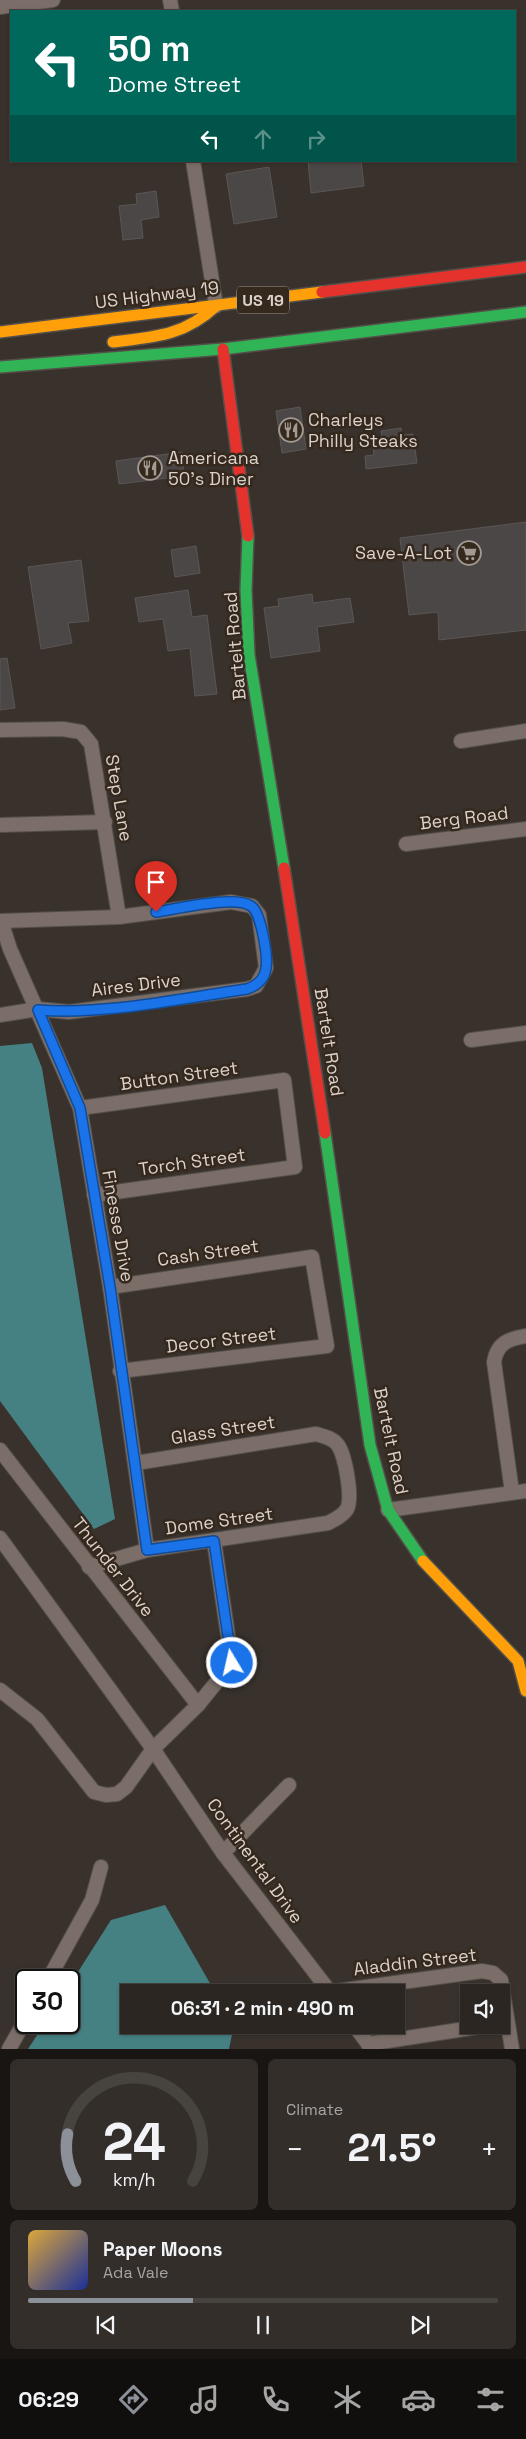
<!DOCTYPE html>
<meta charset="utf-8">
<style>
body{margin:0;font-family:"Space Grotesk",sans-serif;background:#332e2a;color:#f1f3f6;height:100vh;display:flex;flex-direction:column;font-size:19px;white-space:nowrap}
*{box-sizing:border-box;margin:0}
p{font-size:16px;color:#a6a5a5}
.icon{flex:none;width:28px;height:28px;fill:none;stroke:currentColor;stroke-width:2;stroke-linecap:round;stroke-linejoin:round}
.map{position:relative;height:2049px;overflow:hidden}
.sheet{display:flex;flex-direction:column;gap:10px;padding:10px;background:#181512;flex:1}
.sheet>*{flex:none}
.banner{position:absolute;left:10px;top:10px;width:506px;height:152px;border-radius:0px;box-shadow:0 1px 4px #0004,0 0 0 1px #47433f;background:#00695c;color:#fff;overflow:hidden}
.buttons{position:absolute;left:460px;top:1984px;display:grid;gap:10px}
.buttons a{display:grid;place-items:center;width:50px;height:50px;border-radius:0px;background:#2b2621;box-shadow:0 1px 4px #0004,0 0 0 1px #47433f;font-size:25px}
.speed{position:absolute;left:15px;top:1969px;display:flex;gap:10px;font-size:25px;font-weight:700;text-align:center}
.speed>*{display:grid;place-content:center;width:65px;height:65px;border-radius:50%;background:#2b2621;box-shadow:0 1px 4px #0004,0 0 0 1px #47433f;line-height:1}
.speed .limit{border:2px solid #111;border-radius:8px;background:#fff;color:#111}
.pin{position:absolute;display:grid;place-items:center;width:42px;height:42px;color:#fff;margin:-51px -21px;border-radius:50% 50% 50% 0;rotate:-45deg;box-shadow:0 0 5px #0007}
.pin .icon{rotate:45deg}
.me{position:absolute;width:55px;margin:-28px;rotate:351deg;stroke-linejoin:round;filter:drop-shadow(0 0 4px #0008)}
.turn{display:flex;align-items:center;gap:18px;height:105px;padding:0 15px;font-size:22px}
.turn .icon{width:65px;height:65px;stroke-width:2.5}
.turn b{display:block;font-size:35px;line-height:42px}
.lanes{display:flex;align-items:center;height:48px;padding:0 15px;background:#0003;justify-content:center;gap:25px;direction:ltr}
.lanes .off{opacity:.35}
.big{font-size:38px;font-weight:800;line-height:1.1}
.sheet .card{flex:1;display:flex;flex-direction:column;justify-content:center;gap:8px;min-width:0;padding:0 18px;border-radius:8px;background:#332e2a}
.sheet .dial{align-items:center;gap:0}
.dial svg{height:130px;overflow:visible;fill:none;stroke:#47433f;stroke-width:7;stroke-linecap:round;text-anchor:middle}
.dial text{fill:#f1f3f6;stroke:none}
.song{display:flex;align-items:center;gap:15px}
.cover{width:60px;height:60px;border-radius:8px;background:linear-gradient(135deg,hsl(40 70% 55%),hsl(230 70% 35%))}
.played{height:5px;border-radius:2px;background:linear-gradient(90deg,#8c9099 35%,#47433f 35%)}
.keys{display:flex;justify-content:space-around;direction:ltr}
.heat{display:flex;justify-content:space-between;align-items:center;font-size:28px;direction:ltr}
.sheet .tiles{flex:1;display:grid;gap:10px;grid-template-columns:1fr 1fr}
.card:last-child{grid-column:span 2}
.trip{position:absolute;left:120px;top:1984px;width:285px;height:50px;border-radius:0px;background:#2b2621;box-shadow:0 1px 4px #0004,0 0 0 1px #47433f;font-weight:800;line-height:50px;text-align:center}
.menu{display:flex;height:80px;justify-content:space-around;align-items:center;background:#110f0d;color:#a6a5a5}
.menu .icon{width:35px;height:35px}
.menu .on{color:#8c9099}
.menu b{font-size:22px;color:#f1f3f6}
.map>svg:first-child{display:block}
</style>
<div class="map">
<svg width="526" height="2049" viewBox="0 0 526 2049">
<rect width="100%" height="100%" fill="#39322c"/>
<g fill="#458083">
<path d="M 32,1043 L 42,1068 L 115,1519 L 94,1529 L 0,1401 L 0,1046 Z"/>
<path d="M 165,1905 L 215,1992 L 129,1992 L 129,2025 L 234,2025 L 229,2049 L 28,2049 L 45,2023 L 69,2022 L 69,1986 L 111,1920 Z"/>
</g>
<g fill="#4c4747" stroke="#5b5555">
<path d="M 308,161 L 361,161 L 364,186 L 311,193 Z"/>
<path d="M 269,167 L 277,217 L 234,224 L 226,174 Z"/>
<path d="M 156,191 L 159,217 L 141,220 L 143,238 L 123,240 L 119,206 L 137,204 L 136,194 Z"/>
<path d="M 300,407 L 306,449 L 282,453 L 276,411 Z"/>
<path d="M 401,428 L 402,435 L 413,434 L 417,463 L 366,469 L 365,456 L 374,455 L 372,439 L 382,438 L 381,431 Z"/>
<path d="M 182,452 L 184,476 L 119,484 L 116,461 Z"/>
<path d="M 526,522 L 526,630 L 439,640 L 438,612 L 409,615 L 400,538 Z"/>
<path d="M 196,546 L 200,573 L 175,577 L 171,550 Z"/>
<path d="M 81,560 L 89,621 L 68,623 L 72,643 L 41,649 L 28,567 Z"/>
<path d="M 188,590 L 192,617 L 207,615 L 217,694 L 195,696 L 190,648 L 168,651 L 163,619 L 139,622 L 135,598 Z"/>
<path d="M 312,594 L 313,603 L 350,598 L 354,622 L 317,627 L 320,651 L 271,658 L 264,608 L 279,606 L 278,599 Z"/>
<path d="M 7,658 L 15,708 L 0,710 L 0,659 Z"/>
</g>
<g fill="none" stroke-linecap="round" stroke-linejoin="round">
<g stroke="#554f49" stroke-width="16">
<g id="street">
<path d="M 170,0 L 172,11"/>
<path d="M 0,7 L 53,0"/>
<path d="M 193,161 L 216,306"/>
<path d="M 0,730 L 63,729 L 81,732 L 91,744 L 119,917"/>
<path d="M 461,741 L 526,731"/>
<path d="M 0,825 L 105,822"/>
<path d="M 406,844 L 526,829"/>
<path d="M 0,921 L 119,917 L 231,902 L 252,906 L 259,915 L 266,968 L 256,986 L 247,989 L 69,1012 L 38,1009 L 0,1015"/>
<path d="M 1,921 L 10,949 L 80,1108 L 110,1287 L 147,1550"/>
<path d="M 471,1040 L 526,1033"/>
<path d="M 80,1108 L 284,1080 L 295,1167 L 94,1195"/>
<path d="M 110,1287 L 312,1257 L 327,1346 L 120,1371"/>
<path d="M 0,1450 L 198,1705"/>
<path d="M 512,1492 L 494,1362 C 497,1343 508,1339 526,1336"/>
<path d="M 388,1510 L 526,1491"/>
<path d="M 0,1538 L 153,1749 L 223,1853 L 330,1992"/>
<path d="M 89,1567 L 147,1550 L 328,1523 C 334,1520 343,1516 347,1509 C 353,1498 345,1453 337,1444 C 332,1438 323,1436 316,1434 L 136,1463"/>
<path d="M 0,1690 L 37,1719 L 94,1792 L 106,1795 L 117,1794 L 126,1787 L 153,1749 L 198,1705 L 232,1663 L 214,1541"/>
<path d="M 223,1853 L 289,1785"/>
<path d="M 48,1980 L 92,1900 L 101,1867"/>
<path d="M 330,1992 L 482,1971 L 493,1973 L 501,1980 L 512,2049"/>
<path d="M 354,2025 L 372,2049"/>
<path d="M 368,2044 L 491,2025"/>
<path d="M 9,2049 L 26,2019"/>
</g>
</g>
<g stroke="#554f49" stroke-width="14">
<g id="fast">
<path d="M 0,367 L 223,349 L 526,312"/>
<path d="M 248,536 L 246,590 L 249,655 L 284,868"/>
<path d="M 325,1133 L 370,1445 L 388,1510 L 423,1561"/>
</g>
</g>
<g stroke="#554f49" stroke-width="14">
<g id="slow">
<path d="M 0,332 L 322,292"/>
<path d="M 113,342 C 154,337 184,336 216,306"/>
<path d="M 423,1561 L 518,1661 L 526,1691"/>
</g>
</g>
<g stroke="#554f49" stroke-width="14">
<g id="jam">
<path d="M 322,292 L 526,267"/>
<path d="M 223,349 L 248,536"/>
<path d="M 284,868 L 325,1133"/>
</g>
</g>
<use href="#street" stroke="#7b6e69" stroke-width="14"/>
<use href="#fast" stroke="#30b455" stroke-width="11"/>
<use href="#slow" stroke="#ff9f0a" stroke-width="11"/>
<use href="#jam" stroke="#e5322d" stroke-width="11"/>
</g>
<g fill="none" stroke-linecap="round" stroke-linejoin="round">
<g stroke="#114b97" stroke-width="12">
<path id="route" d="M 156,912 C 177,909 235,895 251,906 C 261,912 268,956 266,968 C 265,979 256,986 247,989 C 178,999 107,1015 38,1010 L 80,1108 L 110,1287 L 147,1550 L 214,1541 L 232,1663"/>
</g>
<use href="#route" stroke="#1a73e8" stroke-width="9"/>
</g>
<defs>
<g id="restaurant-ring" transform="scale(1.25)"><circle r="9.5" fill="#35281d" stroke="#a29a93" stroke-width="1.5"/><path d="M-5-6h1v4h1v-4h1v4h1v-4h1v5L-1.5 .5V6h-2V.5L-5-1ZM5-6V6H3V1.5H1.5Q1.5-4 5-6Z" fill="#a29a93"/></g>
<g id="supermarket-ring" transform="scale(1.25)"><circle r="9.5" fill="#35281d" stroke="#a29a93" stroke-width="1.5"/><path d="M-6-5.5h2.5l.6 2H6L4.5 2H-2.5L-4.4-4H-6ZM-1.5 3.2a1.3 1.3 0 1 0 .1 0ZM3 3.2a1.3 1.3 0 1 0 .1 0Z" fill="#a29a93"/></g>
</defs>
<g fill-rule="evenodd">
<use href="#restaurant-ring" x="291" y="430"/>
<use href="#restaurant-ring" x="150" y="468"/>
<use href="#supermarket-ring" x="469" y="553"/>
</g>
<g text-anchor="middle" stroke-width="5" stroke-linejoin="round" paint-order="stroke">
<rect fill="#35281d" stroke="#a89f97" stroke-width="1" x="237" y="286.5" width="52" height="27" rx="4"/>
<g font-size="16" font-weight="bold" fill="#dad2cb">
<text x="263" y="306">US 19</text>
</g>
<g font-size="18" fill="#dad2cb" stroke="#35281d">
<text transform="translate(157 295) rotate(-7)" y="6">US Highway 19</text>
<text transform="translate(235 646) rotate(-95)" y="6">Bartelt Road</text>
<text transform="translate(119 798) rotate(80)" y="6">Step Lane</text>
<text transform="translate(464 818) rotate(-7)" y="6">Berg Road</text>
<text transform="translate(136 985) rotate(-7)" y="6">Aires Drive</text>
<text transform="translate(329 1042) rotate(81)" y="6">Bartelt Road</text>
<text transform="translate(179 1076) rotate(-8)" y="6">Button Street</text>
<text transform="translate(192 1162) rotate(-8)" y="6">Torch Street</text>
<text transform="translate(118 1226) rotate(80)" y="6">Finesse Drive</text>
<text transform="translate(208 1253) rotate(-8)" y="6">Cash Street</text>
<text transform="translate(221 1340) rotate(-7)" y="6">Decor Street</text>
<text transform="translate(223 1430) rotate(-9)" y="6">Glass Street</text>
<text transform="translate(391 1441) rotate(78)" y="6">Bartelt Road</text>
<text transform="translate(219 1521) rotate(-8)" y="6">Dome Street</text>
<text transform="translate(113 1567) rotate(52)" y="6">Thunder Drive</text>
<text transform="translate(255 1861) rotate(54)" y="6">Continental Drive</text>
<text transform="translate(415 1962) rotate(-7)" y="6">Aladdin Street</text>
</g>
<g font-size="18" fill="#dad2cb" stroke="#35281d" text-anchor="start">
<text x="308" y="426">Charleys<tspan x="308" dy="21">Philly Steaks</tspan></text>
<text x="168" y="464">Americana<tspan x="168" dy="21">50's Diner</tspan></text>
<text x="452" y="559" text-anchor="end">Save-A-Lot</text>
</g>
</g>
</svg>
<div class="buttons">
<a><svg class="icon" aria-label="sound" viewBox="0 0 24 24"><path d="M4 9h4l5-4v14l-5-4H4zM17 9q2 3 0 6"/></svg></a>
</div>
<div class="speed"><div class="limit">30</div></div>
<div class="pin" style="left:156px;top:912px;background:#d93025"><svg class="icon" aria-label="arrive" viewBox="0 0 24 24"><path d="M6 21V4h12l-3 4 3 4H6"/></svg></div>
<svg class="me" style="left:232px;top:1663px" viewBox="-20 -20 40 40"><circle r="17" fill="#1a73e8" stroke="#fff" stroke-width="3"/><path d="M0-11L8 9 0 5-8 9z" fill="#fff"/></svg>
<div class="trip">06:31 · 2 min · 490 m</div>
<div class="banner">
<div class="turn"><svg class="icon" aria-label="left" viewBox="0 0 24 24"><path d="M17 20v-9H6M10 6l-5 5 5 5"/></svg><div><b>50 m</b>Dome Street</div></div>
<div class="lanes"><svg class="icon" aria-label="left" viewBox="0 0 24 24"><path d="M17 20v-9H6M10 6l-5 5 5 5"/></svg><svg class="icon off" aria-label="ahead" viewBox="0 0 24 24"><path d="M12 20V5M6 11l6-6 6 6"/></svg><svg class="icon off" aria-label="right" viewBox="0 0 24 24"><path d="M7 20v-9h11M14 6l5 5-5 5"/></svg></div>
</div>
</div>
<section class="sheet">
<div class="tiles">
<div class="card dial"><svg viewBox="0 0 100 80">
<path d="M14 69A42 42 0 1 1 86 69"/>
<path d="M14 69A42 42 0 0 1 9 40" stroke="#8c9099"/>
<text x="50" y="56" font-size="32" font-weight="700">24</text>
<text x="50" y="72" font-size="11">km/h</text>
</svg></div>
<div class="card"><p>Climate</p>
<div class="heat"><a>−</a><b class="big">21.5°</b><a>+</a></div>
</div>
<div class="card">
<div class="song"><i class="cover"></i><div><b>Paper Moons</b><p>Ada Vale</p></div></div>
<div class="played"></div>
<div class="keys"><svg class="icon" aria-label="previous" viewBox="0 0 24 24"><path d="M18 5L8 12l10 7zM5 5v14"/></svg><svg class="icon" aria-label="pause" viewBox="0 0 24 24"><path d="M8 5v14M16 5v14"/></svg><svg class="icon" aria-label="next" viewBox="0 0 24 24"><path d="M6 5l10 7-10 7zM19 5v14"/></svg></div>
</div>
</div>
</section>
<nav class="menu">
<b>06:29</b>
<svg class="icon on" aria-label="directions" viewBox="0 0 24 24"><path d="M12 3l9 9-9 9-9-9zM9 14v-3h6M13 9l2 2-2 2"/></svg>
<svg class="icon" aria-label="music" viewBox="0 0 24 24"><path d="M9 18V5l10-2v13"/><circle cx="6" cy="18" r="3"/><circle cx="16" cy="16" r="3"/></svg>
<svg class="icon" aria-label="phone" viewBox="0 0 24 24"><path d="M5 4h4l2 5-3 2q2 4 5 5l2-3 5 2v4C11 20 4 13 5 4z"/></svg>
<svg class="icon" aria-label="climate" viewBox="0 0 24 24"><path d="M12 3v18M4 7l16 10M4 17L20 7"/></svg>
<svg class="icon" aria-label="car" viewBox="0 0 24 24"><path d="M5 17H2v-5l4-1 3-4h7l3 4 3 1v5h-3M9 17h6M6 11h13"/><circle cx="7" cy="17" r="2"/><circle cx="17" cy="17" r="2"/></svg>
<svg class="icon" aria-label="filters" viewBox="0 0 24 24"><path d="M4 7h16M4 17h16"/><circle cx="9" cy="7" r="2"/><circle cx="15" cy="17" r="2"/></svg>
</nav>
